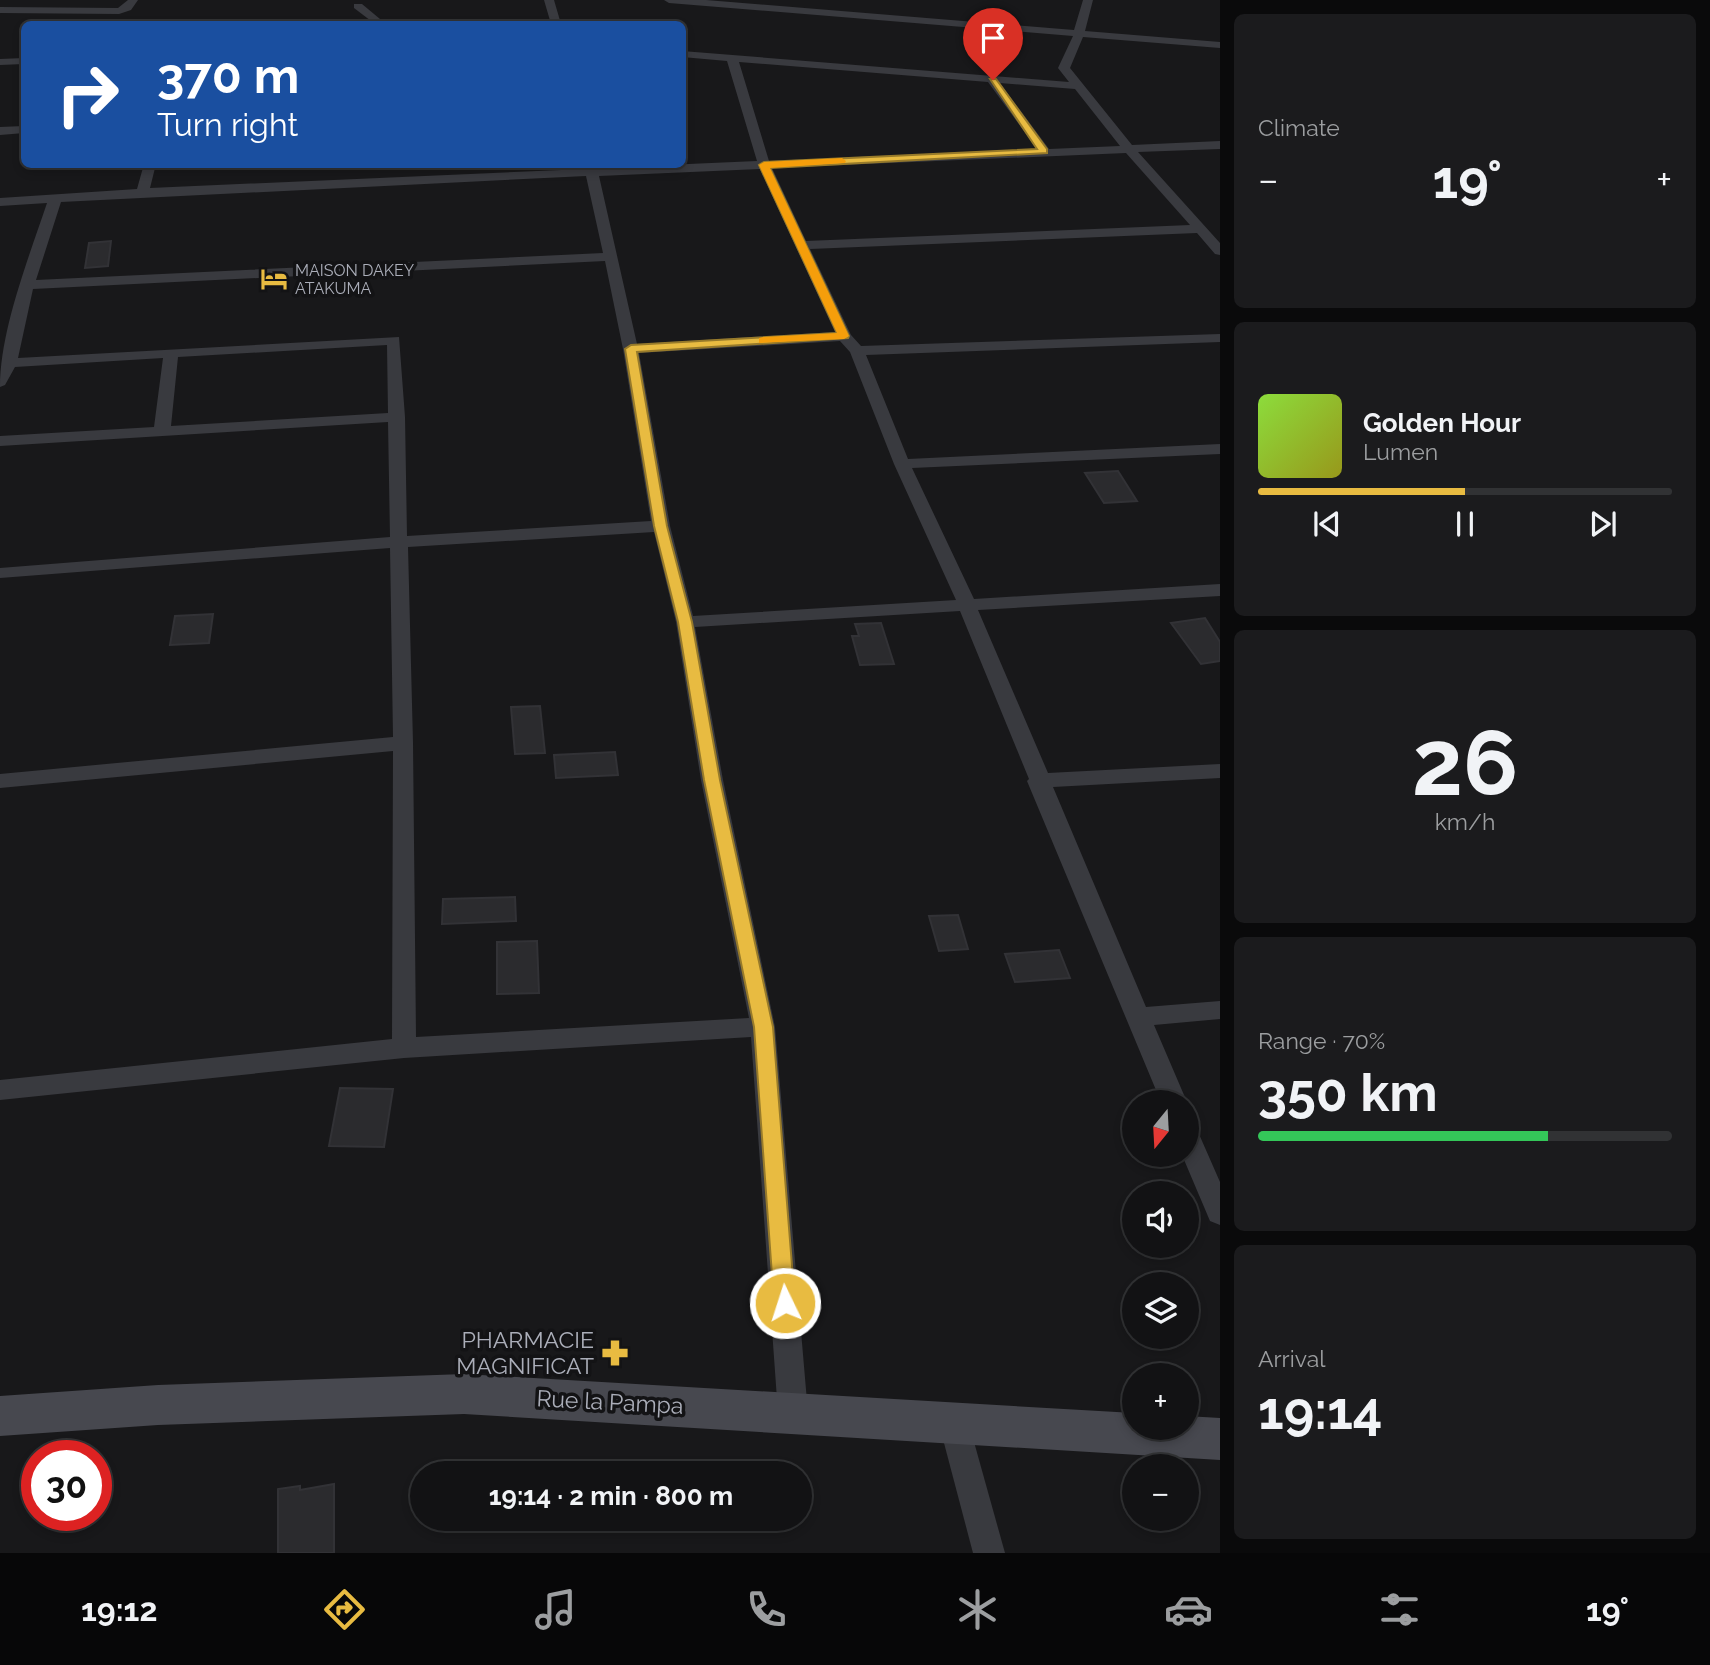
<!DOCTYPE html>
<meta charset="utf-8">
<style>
body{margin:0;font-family:Raleway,sans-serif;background:#1b1b1d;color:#f1f3f6;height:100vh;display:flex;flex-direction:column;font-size:26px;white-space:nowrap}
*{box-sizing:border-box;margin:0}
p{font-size:23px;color:#9c9ea0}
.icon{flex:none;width:38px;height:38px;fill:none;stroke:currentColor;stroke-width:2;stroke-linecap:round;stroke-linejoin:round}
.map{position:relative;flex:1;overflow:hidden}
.panel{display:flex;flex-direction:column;gap:14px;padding:14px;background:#0a0a0b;width:490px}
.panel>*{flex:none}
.banner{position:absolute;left:21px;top:21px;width:665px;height:147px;border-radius:10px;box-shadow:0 4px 10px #0003,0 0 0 2px #313234;background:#1a4fa0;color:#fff;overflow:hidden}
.needle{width:46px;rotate:198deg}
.fabs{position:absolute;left:1122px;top:1090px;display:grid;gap:14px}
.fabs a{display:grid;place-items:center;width:77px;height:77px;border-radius:50%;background:#121214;box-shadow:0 4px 10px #0003,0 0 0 2px #313234;font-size:35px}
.speed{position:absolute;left:21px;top:1440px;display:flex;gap:14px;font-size:35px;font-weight:700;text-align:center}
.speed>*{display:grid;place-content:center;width:91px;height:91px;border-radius:50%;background:#121214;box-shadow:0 4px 10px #0003,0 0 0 2px #313234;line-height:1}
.speed .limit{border:10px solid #d22;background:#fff;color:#111}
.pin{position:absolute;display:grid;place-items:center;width:60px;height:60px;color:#fff;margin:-72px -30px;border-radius:50% 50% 50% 0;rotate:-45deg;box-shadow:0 0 7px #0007}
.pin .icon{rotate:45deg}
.me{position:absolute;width:77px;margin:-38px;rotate:356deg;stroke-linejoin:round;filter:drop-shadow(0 0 5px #0008)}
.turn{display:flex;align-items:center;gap:24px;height:147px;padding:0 21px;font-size:32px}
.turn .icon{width:91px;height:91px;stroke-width:2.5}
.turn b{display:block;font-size:49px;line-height:60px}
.big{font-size:52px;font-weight:700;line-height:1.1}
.panel .widget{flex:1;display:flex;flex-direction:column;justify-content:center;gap:10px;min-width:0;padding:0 24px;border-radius:10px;background:#1b1b1d}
.panel .dial{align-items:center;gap:0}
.dial b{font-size:91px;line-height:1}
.song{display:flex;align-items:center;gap:21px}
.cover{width:84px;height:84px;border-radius:10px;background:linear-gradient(135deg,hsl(90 70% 55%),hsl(60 70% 35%))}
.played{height:7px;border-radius:4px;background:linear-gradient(90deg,#e8bb41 50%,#313234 50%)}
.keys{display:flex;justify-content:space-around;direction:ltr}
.heat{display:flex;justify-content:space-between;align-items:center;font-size:38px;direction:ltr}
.charge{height:10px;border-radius:5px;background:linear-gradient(90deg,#34c759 70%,#313234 0)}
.trip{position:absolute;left:410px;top:1461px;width:402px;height:70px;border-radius:35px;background:#121214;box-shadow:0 4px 10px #0003,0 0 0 2px #313234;font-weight:700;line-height:70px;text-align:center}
.menu{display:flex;height:112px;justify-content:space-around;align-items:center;background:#070708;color:#9c9ea0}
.menu .icon{width:49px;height:49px}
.menu .current{color:#e8bb41}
.menu b{font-size:32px;color:#f1f3f6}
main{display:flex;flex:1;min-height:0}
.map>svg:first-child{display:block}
</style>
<main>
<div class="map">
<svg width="1220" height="1553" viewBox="0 0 1220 1553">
<rect width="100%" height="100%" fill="#18181a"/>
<g fill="#2b2b2e" stroke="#323236" stroke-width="2">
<path d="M 111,241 L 108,266 L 85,268 L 89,243 Z"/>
<path d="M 1118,471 L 1137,501 L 1104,503 L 1085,473 Z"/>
<path d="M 213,614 L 209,643 L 170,645 L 175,616 Z"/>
<path d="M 1205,618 L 1220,642 L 1220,661 L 1201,664 L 1171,623 Z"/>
<path d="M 881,623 L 894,664 L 860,665 L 852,636 L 859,636 L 855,624 Z"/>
<path d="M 540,706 L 545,753 L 515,754 L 511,707 Z"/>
<path d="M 615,752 L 618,775 L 556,778 L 554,755 Z"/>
<path d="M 515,897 L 516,921 L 442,924 L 443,899 Z"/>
<path d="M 958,915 L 968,949 L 939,951 L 929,916 Z"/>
<path d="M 537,941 L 539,993 L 497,994 L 497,942 Z"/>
<path d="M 1059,950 L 1070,978 L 1015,982 L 1005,954 Z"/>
<path d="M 340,1088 L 393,1089 L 384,1147 L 329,1146 Z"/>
<path d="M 334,1484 L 334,1553 L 278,1553 L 278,1489 L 300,1486 L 300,1490 Z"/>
</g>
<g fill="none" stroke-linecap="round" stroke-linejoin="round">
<g fill="#393a3f" fill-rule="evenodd">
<path d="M 128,0 L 138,0 L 131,10 L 119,14 L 0,13 L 0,7 L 118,8 Z"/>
<path d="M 544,0 L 554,0 L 561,24 L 551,24 Z"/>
<path d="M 664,0 L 706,0 L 1074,30 L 1083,0 L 1093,0 L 1085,31 L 1220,42 L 1220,48 L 1083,37 L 1070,68 L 1132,145 L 1220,141 L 1220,149 L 1138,152 L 1220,243 L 1220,255 L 1215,254 L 1197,233 L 810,249 L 851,335 L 861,346 L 1220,334 L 1220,342 L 866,355 L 908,459 L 1220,444 L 1220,454 L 912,468 L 974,599 L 1220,584 L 1220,596 L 978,610 L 1048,773 L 1220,764 L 1220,778 L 1053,787 L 1146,1007 L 1220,1001 L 1220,1019 L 1154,1025 L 1187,1102 L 1161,1102 L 1027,781 L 1029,779 L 960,611 L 695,627 L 723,780 L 775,1027 L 808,1413 L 804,1423 L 793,1427 L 782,1423 L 778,1413 L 751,1037 L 404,1058 L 0,1100 L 0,1080 L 392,1039 L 393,751 L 0,788 L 0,774 L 393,737 L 390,548 L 0,578 L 0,568 L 390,537 L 388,422 L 0,446 L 0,436 L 154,427 L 163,358 L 15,367 L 5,385 L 0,387 C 0,330 29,257 47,203 L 0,206 L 0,198 L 137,189 L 144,164 L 156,164 L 150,188 L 585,169 L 584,164 L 596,164 L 597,168 L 757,161 L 727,61 L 682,57 L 682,51 L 1069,82 L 1058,68 L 1073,36 L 669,3 ZM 739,62 L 988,82 L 1037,149 L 769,161 ZM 1000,83 L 1075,89 L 1120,146 L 1049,149 ZM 1126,153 L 1190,225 L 806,241 L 772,168 ZM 760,169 L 835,332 L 637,344 L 599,176 ZM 586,176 L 603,253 L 36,280 L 61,202 ZM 605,261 L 623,349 L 651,521 L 407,536 L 405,417 L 399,337 L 18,358 L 33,289 ZM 840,341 L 850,352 L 894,464 L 956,600 L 693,616 L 670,526 L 639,353 ZM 387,345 L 388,413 L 171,426 L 178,357 ZM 654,532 L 676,622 L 701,780 L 749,1018 L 416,1037 L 413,743 L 408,547 Z"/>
<path d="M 354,4 L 362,4 L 386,24 L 375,24 L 354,8 Z"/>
<path d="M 24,58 L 24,64 L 0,65 L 0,59 Z"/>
<path d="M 0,127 L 24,126 L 24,133 L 0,135 Z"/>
<path d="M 1186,1122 L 1195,1125 L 1220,1182 L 1220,1225 L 1210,1221 L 1182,1155 L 1186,1155 Z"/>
<path d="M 954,1410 L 965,1414 L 969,1424 L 1005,1553 L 973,1553 L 939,1424 L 943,1414 Z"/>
</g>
<path fill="#47484f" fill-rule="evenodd" d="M 464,1374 L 1134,1413 L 1134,1428 L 1186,1428 L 1186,1416 L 1220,1418 L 1220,1460 L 464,1414 L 158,1425 L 0,1436 L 0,1396 L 158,1385 Z"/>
</g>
<path fill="#e8bb41" stroke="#977a2a" stroke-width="2" d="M 990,79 L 996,79 L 1047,149 L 1047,153 L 770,168 L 849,336 L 848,338 L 637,352 L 667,526 L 692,622 L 720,780 L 773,1027 L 795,1303 L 792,1310 L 785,1313 L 777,1310 L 774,1303 L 754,1027 L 704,780 L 678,622 L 654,526 L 625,349 L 631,345 L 837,333 L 759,165 L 764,162 L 1037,149 Z"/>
<path fill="#f59e0b" d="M 842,158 L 846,161 L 845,163 L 770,168 L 849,336 L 844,339 L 759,343 L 759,338 L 763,337 L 837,333 L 759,165 L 764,162 Z"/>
<defs>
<g id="hotel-bare" transform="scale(2.1)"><path d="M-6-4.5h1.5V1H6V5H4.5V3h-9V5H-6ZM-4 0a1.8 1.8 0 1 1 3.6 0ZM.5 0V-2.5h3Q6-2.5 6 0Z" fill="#e8bb41" stroke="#131315" stroke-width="2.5" paint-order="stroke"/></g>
<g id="pharmacy-bare" transform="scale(2.1)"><path d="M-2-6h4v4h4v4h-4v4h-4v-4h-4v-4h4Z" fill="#e8bb41" stroke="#131315" stroke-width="2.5" paint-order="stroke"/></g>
</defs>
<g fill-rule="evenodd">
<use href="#hotel-bare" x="274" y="279"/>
<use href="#pharmacy-bare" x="615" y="1353"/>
</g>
<g text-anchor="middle" stroke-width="7" stroke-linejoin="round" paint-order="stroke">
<g font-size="16" fill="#abaeb9" stroke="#131315" text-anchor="start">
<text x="295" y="276">MAISON DAKEY<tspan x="295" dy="18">ATAKUMA</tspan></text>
</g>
<g font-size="23" fill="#abaeb9" stroke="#131315" text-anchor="end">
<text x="594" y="1348">PHARMACIE<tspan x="594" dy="26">MAGNIFICAT</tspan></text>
</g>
<g font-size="23" fill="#abaeb9" stroke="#131315">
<text transform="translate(610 1402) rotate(3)" y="8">Rue la Pampa</text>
</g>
</g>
</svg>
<div class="fabs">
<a><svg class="needle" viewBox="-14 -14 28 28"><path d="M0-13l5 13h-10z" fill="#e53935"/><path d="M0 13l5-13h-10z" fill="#9c9ea0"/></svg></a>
<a><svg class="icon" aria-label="sound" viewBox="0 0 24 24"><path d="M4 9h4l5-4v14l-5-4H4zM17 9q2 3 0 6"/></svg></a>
<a><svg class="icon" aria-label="layers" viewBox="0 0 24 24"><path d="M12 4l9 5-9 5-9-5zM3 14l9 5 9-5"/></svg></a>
<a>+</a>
<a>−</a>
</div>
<div class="speed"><div class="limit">30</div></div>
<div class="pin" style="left:993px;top:80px;background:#d93025"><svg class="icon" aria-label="arrive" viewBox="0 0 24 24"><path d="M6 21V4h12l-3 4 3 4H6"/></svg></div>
<svg class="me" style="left:785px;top:1303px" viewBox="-20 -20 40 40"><circle r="17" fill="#e8bb41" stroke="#fff" stroke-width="3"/><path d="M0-11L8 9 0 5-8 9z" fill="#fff"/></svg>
<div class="trip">19:14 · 2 min · 800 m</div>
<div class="banner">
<div class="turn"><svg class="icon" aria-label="right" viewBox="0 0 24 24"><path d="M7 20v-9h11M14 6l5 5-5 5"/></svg><div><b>370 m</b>Turn right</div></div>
</div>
</div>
<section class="panel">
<div class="widget"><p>Climate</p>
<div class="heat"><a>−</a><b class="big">19°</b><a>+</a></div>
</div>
<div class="widget">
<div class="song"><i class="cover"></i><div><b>Golden Hour</b><p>Lumen</p></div></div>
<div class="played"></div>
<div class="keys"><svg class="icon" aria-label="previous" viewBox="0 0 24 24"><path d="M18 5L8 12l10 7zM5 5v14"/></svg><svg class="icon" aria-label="pause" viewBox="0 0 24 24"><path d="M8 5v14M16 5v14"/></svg><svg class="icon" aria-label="next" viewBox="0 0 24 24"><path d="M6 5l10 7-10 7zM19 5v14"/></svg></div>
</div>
<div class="widget dial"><b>26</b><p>km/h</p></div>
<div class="widget"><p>Range · 70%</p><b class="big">350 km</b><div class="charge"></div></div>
<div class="widget"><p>Arrival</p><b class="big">19:14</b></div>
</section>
</main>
<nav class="menu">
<b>19:12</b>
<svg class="icon current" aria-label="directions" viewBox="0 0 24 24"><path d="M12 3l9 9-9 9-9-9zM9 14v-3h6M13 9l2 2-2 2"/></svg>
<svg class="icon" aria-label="music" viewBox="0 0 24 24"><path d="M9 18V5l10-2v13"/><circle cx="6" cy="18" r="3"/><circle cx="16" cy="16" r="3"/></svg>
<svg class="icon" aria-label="phone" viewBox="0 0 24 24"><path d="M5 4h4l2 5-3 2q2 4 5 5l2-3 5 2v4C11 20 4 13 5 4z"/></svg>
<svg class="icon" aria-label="climate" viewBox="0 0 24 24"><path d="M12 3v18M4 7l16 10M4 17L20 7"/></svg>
<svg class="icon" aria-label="car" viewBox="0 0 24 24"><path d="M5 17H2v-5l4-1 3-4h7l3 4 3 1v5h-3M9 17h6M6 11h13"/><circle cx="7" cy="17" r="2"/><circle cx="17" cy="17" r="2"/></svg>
<svg class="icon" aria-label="filters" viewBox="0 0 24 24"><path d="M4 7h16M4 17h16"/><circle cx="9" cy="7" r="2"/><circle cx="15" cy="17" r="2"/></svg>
<b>19°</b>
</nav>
